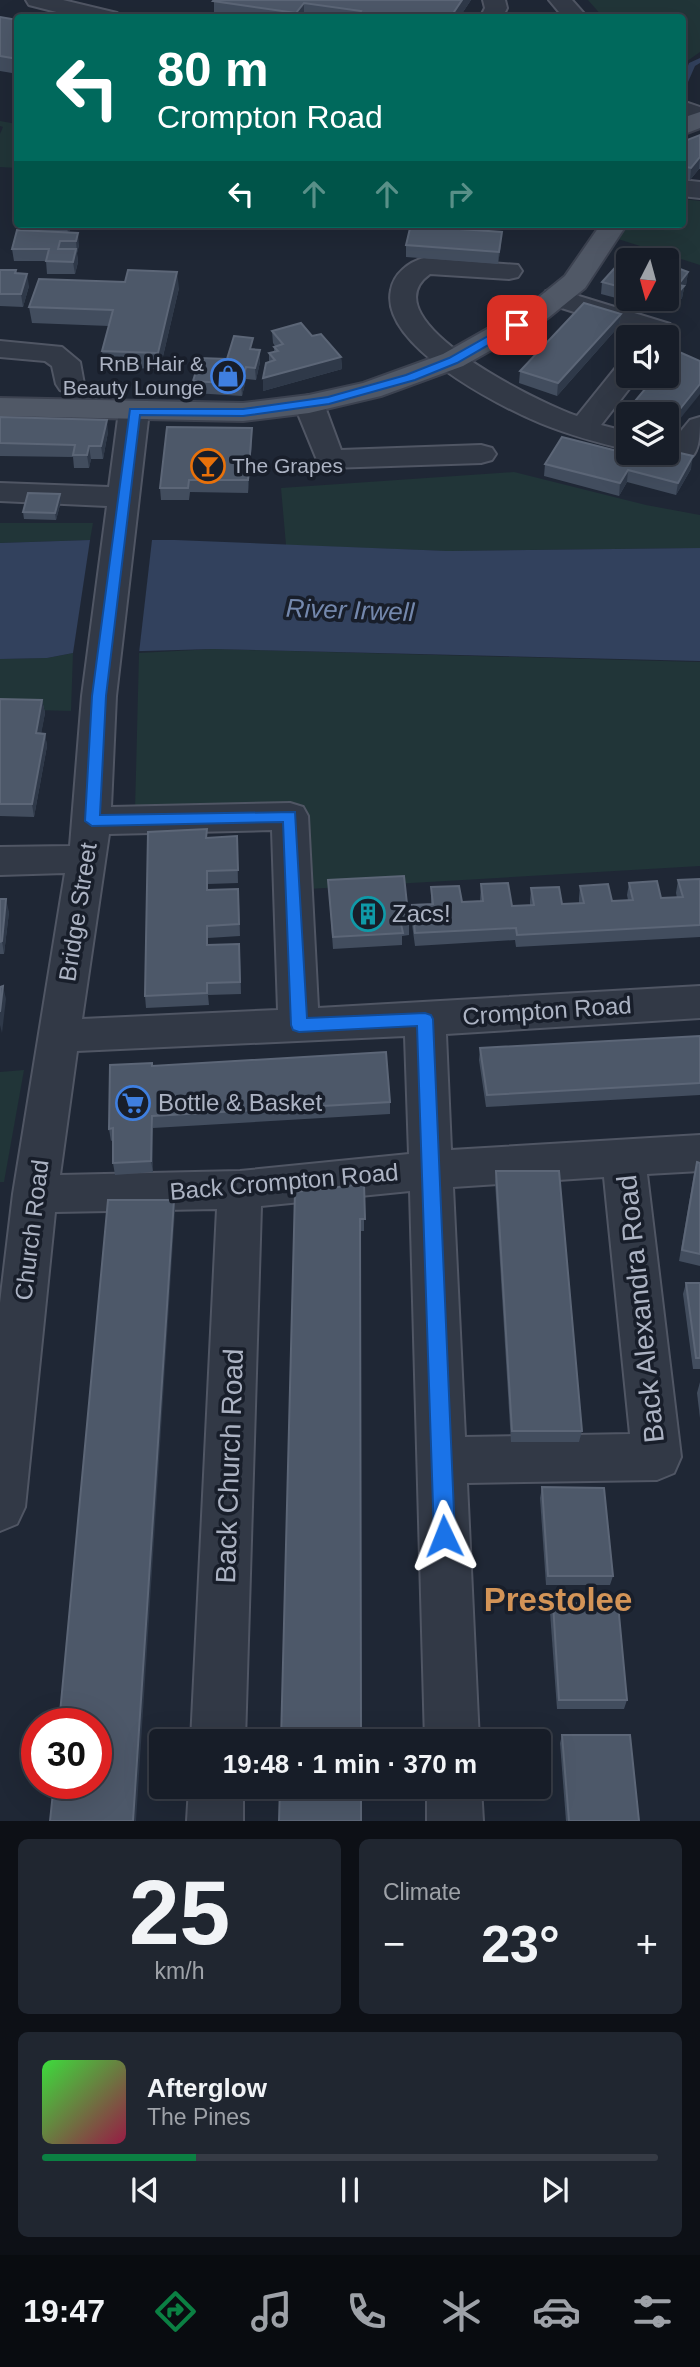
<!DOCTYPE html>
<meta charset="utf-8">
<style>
body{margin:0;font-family:Helvetica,sans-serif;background:#202630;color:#f1f3f6;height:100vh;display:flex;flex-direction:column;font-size:26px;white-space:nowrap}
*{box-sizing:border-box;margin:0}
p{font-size:23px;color:#9ea2a8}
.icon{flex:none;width:38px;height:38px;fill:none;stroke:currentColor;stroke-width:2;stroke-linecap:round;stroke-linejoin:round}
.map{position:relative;height:1821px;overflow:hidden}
.details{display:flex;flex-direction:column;gap:18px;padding:18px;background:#0d1016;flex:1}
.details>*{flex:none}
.banner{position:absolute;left:14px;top:14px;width:672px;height:214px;border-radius:7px;box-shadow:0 7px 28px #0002,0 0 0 2px #363b45;background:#00695c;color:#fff;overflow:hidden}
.needle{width:46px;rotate:186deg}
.controls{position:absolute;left:616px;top:248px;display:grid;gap:14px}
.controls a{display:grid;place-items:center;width:63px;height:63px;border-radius:7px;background:#171d28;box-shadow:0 7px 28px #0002,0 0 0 2px #363b45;font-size:35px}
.speed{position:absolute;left:21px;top:1708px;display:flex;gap:14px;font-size:35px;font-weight:700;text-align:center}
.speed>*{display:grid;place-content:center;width:91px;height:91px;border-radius:50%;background:#171d28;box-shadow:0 7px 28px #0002,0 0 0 2px #363b45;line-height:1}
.speed .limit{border:10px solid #d22;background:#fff;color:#111}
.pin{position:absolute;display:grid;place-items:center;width:60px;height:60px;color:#fff;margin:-30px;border-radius:14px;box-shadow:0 4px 10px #0006}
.me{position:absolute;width:77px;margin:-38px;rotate:358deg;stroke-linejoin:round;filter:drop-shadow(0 0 5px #0008)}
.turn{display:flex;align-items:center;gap:24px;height:147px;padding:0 28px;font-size:32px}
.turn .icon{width:91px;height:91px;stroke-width:2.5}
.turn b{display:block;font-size:49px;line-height:60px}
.lanes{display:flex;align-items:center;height:66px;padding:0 28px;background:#0003;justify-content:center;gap:35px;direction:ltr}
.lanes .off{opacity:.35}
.big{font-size:52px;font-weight:700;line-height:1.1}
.details .tile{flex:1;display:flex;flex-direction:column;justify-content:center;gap:10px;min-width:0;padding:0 24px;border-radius:10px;background:#202630}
.details .dial{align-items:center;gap:0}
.dial b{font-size:91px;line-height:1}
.song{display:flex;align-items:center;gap:21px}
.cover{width:84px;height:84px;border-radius:10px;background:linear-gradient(135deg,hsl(120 70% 55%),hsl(340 70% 35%))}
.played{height:7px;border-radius:4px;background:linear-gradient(90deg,#0b8043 25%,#363b45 25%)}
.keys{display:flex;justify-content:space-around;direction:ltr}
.heat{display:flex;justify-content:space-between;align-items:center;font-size:38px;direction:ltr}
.details .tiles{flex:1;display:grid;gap:18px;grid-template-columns:1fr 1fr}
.tile:last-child{grid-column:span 2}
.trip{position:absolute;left:149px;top:1729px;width:402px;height:70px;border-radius:7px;background:#171d28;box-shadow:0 7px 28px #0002,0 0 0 2px #363b45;font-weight:700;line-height:70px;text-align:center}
.tabs{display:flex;height:112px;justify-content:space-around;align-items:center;background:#090c10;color:#9ea2a8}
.tabs .icon{width:49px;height:49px}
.tabs .selected{color:#0b8043}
.tabs b{font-size:32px;color:#f1f3f6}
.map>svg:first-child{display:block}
</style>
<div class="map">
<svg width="700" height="1821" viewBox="0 0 700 1821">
<rect width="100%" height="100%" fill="#1f2735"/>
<g fill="#213538">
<path d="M 588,0 L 700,0 L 700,52 L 683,64 L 682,18 L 603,17 Z"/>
<path d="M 0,121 L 17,124 L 17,168 L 0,167 L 0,134 L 3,127 L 0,126 Z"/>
<path d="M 683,199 L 700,201 L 700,265 L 618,239 L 625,224 L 682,224 Z"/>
<path d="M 514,472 L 646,505 L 700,515 L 700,548 L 448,551 L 286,545 L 281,488 Z"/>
<path d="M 0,523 L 93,523 L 90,540 L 0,543 Z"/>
<path d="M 213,649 L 700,662 L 700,866 L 308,889 L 302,812 L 135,811 L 139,653 Z"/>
<path d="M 73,653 L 71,711 L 0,709 L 0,659 L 47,658 Z"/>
<path d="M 24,1070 L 4,1182 L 0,1182 L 0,1072 Z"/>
</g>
<path fill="#32415d" d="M 90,540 L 175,540 L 448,551 L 700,548 L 700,661 L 213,649 L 73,653 L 47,658 L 0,659 L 0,543 Z"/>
<path fill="#1f2735" d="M 90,540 L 152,540 L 139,653 L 73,653 Z"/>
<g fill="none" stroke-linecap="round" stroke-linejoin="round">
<path fill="#32415d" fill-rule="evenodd" d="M 700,58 L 700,63 L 695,66 L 688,82 L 682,82 L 689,63 Z"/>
<g stroke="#505664" stroke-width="4">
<g id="minor">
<path d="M 26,0 L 63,0 L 117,13 L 120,18 L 80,18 L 29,5 Z"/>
<path d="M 483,0 L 505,0 L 507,8 L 502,18 L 480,18 L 485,8 Z"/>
<path d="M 549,0 L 572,0 L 588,18 L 564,18 Z"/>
<path d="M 682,101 L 700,107 L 700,122 L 682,117 Z"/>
<path d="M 682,180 L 700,182 L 700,198 L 682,196 Z"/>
<path d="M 424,258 L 518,265 L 522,271 L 518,277 L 509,279 L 430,274 C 365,320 546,406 577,416 L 618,365 L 628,362 L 628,376 L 639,376 L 601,425 L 628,432 L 628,450 C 599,443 569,435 540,423 C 499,406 379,345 391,290 C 394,273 409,262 424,258 Z"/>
<path d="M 556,289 L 670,324 L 674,330 L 667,340 L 667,338 L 640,338 L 643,334 L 546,303 L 542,297 L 546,291 Z"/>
<path d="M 0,341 L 62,347 L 80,362 L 84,384 L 80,390 L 70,393 L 60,390 L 56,384 L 52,366 L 45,361 L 0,357 Z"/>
<path d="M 309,395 L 319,398 L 324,404 L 341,450 L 481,445 L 492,448 L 496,454 L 492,460 L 481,463 L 330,468 L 319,465 L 294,404 L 299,398 Z"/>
<path d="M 134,402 L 144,405 L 149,411 L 116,696 L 111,807 L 290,803 L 303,807 L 308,816 L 318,1008 L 700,986 L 700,1018 L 446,1034 L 451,1150 L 700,1135 L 700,1171 L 647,1174 L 681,1457 L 674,1473 L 657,1480 L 467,1483 L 479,1741 L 425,1741 L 410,1191 L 261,1206 L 245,1741 L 191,1741 L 217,1209 L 55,1212 L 25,1507 L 17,1524 L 0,1531 L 0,1303 L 13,1194 L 65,873 L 0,875 L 0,847 L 70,846 L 82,696 L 107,506 L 0,501 L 0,483 L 109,487 L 119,411 L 124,405 ZM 272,830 L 278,1010 L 82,1019 L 109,834 ZM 405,1036 L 409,1154 L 240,1171 L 60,1175 L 77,1051 ZM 604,1177 L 630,1434 L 465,1437 L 453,1187 Z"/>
<path d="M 700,417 C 700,441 700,469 667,460 L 663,454 L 667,453 L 667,448 L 690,420 Z"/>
<path d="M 189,1787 L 243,1787 L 243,1821 L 187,1821 Z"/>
<path d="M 427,1787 L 481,1787 L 483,1821 L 427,1821 Z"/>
</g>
</g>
<g stroke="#3c4250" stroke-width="4">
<g id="major">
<path d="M 700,112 L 700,128 L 682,135 L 682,118 Z"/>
<path d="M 601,224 L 627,224 L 585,288 L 548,318 L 463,366 L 381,396 L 309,413 L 243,421 L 0,416 L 0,398 L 243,403 L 309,395 L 363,383 L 443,354 L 528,306 L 565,276 Z"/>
</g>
</g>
<use href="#minor" fill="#323946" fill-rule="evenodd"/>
<use href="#major" fill="#505866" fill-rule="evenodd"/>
</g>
<g fill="#424d5e">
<path d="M 212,0 L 471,0 L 459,18 L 224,18 L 214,16 L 214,0 Z"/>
<path d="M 0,17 L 18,20 L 18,74 L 0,71 Z"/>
<path d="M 700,135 L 700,169 L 699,169 L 690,180 L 682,178 L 682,145 Z"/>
<path d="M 18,224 L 69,224 L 70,229 L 69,232 L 79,245 L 77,253 L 78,262 L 75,274 L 47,274 L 46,261 L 14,261 L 12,249 L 20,230 L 18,230 Z"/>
<path d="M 411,224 L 433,224 L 433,227 L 501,244 L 498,264 L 406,257 L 406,245 Z"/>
<path d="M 628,261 L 628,299 L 667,299 L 667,264 L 688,272 L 686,285 L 684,288 L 682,298 L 674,307 L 655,302 L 650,307 L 601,294 L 602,282 Z"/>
<path d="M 0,270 L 16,270 L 17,273 L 29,286 L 23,307 L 0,306 Z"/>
<path d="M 179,288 L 160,369 L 104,367 L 102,351 L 109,326 L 32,323 L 29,307 Z"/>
<path d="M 621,314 L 619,326 L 557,396 L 519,383 L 520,371 Z"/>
<path d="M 272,331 L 312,336 L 341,357 L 342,369 L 263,391 L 269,362 L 269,353 L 274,352 L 274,347 L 275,346 L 273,343 Z"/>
<path d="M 260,350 L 260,362 L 256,380 L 246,379 L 242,396 L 194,393 L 193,381 L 227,359 Z"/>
<path d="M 625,413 L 632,415 L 628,415 L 628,427 L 624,426 Z"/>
<path d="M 0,417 L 108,432 L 103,459 L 91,459 L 89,468 L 74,468 L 73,457 L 0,456 Z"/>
<path d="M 252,440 L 248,493 L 190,492 L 189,500 L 161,500 L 160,488 Z"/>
<path d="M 637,456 L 691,469 L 676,495 L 627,482 L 619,496 L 544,476 L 545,464 Z"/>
<path d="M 61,501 L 56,520 L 24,519 L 23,512 Z"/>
<path d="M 0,699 L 42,700 L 45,713 L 41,733 L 45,734 L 47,746 L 34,817 L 0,816 Z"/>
<path d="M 207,829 L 207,838 L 237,836 L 238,883 L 208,884 L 208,890 L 239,901 L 240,936 L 208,938 L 208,945 L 240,956 L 241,994 L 208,995 L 209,1005 L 146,1008 L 145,996 Z"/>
<path d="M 700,879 L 700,937 L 516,947 L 515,940 L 415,946 L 411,917 L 412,905 L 431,904 L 431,887 L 462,902 L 480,901 L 481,884 L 512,906 L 530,905 L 530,901 L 531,888 L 562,904 L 579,903 L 579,898 L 580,886 L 612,901 L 628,900 L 627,895 L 629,883 L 661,898 L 677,898 L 676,893 L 678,880 Z"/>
<path d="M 328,880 L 409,923 L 409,935 L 402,936 L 402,945 L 333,949 Z"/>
<path d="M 0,899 L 9,912 L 4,954 L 0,954 Z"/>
<path d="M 700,1036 L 700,1095 L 486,1107 L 479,1060 L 480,1048 Z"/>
<path d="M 152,1066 L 390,1102 L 390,1114 L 153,1128 L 153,1172 L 115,1175 L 113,1163 L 113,1140 L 111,1141 L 109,1129 Z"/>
<path d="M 697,1162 L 700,1163 L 700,1266 L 679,1261 L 694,1174 Z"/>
<path d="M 496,1171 L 582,1431 L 579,1442 L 511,1442 L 495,1182 Z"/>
<path d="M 364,1184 L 364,1231 L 359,1231 L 281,1741 Z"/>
<path d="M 686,1283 L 700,1283 L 700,1369 L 693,1369 L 683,1294 Z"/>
<path d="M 700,1382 L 700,1418 L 697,1393 Z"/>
<path d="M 542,1487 L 613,1576 L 610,1585 L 546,1585 L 540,1498 Z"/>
<path d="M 553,1603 L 627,1700 L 624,1709 L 557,1709 L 550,1612 Z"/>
<path d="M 562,1735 L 639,1821 L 566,1821 L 560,1743 Z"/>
</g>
<g fill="#2f3949">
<path d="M 462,0 L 471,0 L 459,18 L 450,18 Z"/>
<path d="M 304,3 L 304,18 L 296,18 L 296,13 Z"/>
<path d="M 700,157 L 699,169 L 690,180 L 691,168 Z"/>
<path d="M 67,224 L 69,224 L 70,229 L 68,235 Z"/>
<path d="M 502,232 L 501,244 L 498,264 L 499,252 Z"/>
<path d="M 78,233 L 79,245 L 77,253 L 76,241 Z"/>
<path d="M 76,249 L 78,262 L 75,274 L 73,262 Z"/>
<path d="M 177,272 L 179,288 L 160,369 L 158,353 Z"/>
<path d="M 688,272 L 686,285 L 684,288 L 682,298 L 674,307 L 678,285 Z"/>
<path d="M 27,274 L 29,286 L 23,307 L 21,294 Z"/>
<path d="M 651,299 L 655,299 L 655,302 L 650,307 Z"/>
<path d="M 621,314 L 619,326 L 557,396 L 558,383 Z"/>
<path d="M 260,350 L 260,362 L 256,380 L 255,368 Z"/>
<path d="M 341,357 L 342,369 L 263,391 L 263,378 Z"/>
<path d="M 246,367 L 246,379 L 242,396 L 241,384 Z"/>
<path d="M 700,384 L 700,394 L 667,435 L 668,424 Z"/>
<path d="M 107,420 L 108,432 L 103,459 L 101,446 Z"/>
<path d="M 252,428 L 252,440 L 248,493 L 248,480 Z"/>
<path d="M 89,446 L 91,459 L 89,468 L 87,455 Z"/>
<path d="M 693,456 L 691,469 L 676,495 L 678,483 Z"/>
<path d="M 628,470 L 627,482 L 619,496 L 620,483 Z"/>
<path d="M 60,494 L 61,501 L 56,520 L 55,513 Z"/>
<path d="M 42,700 L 45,713 L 39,746 L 36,733 Z"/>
<path d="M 45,734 L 47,746 L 34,817 L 32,804 Z"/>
<path d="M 6,899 L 9,912 L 4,954 L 2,941 Z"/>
<path d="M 3,986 L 6,999 L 2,1033 L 0,1025 L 0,1012 Z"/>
<path d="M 152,1116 L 153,1128 L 153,1172 L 151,1161 Z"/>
<path d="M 174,1200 L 175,1211 L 136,1821 L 133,1821 Z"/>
</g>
<g fill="#4d5869" stroke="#5c6677" stroke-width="2">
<path d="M 214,0 L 462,0 L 450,18 L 357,18 L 361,11 L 304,3 L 296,13 L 213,1 Z"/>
<path d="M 0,17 L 18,20 L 18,59 L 0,56 Z"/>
<path d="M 700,135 L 700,157 L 691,168 L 682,166 L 682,145 L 687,140 Z"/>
<path d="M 411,224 L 432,224 L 432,227 L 502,232 L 499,252 L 406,245 Z"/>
<path d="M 17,230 L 78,233 L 76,241 L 60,241 L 58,249 L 76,249 L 73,262 L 46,261 L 49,249 L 12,249 Z"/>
<path d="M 631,250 L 658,261 L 628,261 L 628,289 L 602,282 Z"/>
<path d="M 667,264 L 688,272 L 678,285 L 684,286 L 676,295 L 667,292 Z"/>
<path d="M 0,270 L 16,270 L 15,273 L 27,274 L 21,294 L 0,294 Z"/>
<path d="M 128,270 L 177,272 L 158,353 L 102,351 L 113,310 L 29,307 L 39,279 L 125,282 Z"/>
<path d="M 584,303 L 621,314 L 558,383 L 520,371 Z"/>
<path d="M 301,323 L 312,336 L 321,334 L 341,357 L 263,378 L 266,363 L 275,360 L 269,353 L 278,351 L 274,347 L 283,344 L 272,331 Z"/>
<path d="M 234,336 L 253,338 L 250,349 L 260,350 L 255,368 L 246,367 L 241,384 L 193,381 L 200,358 L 227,359 Z"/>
<path d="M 677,351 L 700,361 L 700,384 L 668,424 L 667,415 L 632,415 L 625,413 L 656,376 L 667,376 L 667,363 Z"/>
<path d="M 0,417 L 107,420 L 101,446 L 89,446 L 87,455 L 73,455 L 75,445 L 0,443 Z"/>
<path d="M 167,427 L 252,428 L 248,480 L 189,480 L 188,488 L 160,488 Z"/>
<path d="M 562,437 L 637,456 L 638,453 L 667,453 L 667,450 L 693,456 L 678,483 L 628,470 L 620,483 L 545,464 Z"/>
<path d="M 28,493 L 60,494 L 55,513 L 23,512 Z"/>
<path d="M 0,699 L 42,700 L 36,733 L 45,734 L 32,804 L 0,804 Z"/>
<path d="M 207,829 L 206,838 L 237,836 L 238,870 L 207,871 L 207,890 L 238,889 L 239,924 L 207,926 L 207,945 L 239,944 L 240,982 L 207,983 L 207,993 L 145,996 L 148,832 Z"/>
<path d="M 404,876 L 409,923 L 401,924 L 403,933 L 333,937 L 328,880 Z"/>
<path d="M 700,879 L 700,925 L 517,935 L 516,928 L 415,933 L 412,905 L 433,904 L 431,887 L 459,886 L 462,902 L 483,901 L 481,884 L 508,883 L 512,906 L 534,905 L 531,888 L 559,887 L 562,904 L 584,903 L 580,886 L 608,884 L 612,901 L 633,900 L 629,883 L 657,881 L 661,898 L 683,897 L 678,880 Z"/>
<path d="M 0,899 L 6,899 L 2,941 L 0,942 Z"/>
<path d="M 3,986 L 0,1012 L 0,987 Z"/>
<path d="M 700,1036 L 700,1083 L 487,1095 L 480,1048 Z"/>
<path d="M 386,1052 L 390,1102 L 152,1116 L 151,1161 L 113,1163 L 113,1128 L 109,1129 L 110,1065 L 152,1063 L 152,1066 Z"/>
<path d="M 697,1162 L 700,1163 L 700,1254 L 682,1250 Z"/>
<path d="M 496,1171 L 559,1171 L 582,1431 L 512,1431 Z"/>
<path d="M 364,1184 L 365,1219 L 360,1219 L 361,1741 L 281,1741 L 295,1192 Z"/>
<path d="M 108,1200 L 174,1200 L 133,1821 L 50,1821 L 54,1783 L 96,1783 L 96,1724 L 59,1724 Z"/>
<path d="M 686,1283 L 700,1283 L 700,1358 L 696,1358 Z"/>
<path d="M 542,1487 L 604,1488 L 613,1576 L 548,1576 Z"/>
<path d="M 553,1603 L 618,1604 L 627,1700 L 559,1700 Z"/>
<path d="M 562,1735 L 630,1735 L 639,1821 L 569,1821 Z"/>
<path d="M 280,1787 L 361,1787 L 361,1821 L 279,1821 Z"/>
</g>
<path fill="#1a73e8" stroke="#114b97" stroke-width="2" d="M 513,322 L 523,325 L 457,363 L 415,380 L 329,404 L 243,416 L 140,415 L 106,696 L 100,815 L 295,812 L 307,1018 L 425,1013 L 431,1015 L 433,1019 L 455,1536 L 452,1544 L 444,1547 L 437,1544 L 434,1536 L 417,1026 L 299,1032 L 293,1030 L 291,1025 L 283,822 L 92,826 L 85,821 L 92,696 L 130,409 L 243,409 L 328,397 L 406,375 L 449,358 Z"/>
<defs>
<g id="shop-ring" transform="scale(1.75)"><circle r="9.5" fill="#181e2a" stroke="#3f7fe0" stroke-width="1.5"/><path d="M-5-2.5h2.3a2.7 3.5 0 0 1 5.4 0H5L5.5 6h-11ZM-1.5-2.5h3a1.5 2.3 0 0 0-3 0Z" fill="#3f7fe0"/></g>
<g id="bar-ring" transform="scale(1.75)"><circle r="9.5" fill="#181e2a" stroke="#e8710a" stroke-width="1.5"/><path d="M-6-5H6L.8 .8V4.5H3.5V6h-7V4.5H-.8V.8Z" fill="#e8710a"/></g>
<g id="building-ring" transform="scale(1.75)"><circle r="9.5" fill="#181e2a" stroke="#0f9aa8" stroke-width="1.5"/><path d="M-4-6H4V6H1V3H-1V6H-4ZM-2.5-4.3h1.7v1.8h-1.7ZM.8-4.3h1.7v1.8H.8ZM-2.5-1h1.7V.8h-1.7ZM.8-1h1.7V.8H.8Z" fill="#0f9aa8"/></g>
<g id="supermarket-ring" transform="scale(1.75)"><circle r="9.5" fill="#181e2a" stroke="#3f7fe0" stroke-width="1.5"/><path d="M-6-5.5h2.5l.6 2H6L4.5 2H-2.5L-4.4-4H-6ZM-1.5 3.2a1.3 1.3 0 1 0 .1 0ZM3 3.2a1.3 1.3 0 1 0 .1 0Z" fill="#3f7fe0"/></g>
</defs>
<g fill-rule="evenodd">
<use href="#shop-ring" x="228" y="376"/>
<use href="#bar-ring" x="208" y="466"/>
<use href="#building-ring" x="368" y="914"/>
<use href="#supermarket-ring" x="133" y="1103"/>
</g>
<g text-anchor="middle" stroke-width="7" stroke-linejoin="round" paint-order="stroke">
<g font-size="21" fill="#acb3c3" stroke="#181e2a" text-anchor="end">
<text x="204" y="371">RnB Hair &amp;<tspan x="204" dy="24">Beauty Lounge</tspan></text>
<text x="232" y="473" text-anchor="start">The Grapes</text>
</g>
<g font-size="24" fill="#acb3c3" stroke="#181e2a">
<text transform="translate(78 912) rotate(-81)" y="8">Bridge Street</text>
<text transform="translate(547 1011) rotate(-4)" y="8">Crompton Road</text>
<text transform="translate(284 1182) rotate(-5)" y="8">Back Crompton Road</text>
<text transform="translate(32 1230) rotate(-83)" y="8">Church Road</text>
</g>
<g font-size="24" fill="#acb3c3" stroke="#181e2a" text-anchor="start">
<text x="392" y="922">Zacs!</text>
<text x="158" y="1111">Bottle &amp; Basket</text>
</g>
<g font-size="26" font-style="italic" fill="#7488ad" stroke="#181e2a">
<text transform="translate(350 610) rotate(2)" y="9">River Irwell</text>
</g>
<g font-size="28" fill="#acb3c3" stroke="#181e2a">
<text transform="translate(640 1309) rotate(-96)" y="10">Back Alexandra Road</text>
<text transform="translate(229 1466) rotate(-88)" y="10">Back Church Road</text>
</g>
<g font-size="33" font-weight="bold" fill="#d39457" stroke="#181e2a">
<text x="558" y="1611">Prestolee</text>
</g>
</g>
</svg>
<div class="controls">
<a><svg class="needle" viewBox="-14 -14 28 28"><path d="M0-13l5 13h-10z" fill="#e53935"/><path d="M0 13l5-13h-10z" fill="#9ea2a8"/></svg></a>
<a><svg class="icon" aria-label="sound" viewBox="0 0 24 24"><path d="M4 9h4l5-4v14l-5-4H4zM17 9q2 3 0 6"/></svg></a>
<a><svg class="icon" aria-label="layers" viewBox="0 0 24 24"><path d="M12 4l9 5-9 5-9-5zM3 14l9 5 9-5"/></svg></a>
</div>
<div class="speed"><div class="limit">30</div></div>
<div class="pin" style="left:517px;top:325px;background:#d93025"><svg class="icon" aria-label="arrive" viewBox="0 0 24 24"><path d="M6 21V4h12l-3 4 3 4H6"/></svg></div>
<svg class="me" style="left:444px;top:1536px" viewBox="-20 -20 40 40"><path d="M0-17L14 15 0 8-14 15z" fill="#1a73e8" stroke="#fff" stroke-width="4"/></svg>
<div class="trip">19:48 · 1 min · 370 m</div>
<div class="banner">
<div class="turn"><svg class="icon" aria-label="left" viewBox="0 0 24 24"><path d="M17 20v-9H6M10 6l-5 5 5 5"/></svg><div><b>80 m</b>Crompton Road</div></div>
<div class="lanes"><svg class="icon" aria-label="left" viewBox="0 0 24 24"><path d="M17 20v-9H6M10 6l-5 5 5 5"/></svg><svg class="icon off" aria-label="ahead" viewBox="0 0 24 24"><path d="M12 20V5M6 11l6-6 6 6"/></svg><svg class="icon off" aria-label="ahead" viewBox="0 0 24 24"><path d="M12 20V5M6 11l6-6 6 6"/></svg><svg class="icon off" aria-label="right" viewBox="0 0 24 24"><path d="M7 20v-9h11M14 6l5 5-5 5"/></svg></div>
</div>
</div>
<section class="details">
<div class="tiles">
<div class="tile dial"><b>25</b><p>km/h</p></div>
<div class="tile"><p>Climate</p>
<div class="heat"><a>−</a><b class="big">23°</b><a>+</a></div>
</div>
<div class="tile">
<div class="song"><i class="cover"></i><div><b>Afterglow</b><p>The Pines</p></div></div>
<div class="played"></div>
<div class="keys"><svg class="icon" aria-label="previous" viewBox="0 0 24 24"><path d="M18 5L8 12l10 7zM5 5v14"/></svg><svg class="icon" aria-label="pause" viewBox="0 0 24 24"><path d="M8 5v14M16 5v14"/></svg><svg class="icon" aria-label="next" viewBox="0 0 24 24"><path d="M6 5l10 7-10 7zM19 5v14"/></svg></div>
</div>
</div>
</section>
<nav class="tabs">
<b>19:47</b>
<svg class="icon selected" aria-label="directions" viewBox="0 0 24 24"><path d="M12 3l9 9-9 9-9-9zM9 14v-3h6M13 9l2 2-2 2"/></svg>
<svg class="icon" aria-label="music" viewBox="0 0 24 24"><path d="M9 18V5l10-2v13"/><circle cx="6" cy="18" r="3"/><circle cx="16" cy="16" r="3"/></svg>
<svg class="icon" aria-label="phone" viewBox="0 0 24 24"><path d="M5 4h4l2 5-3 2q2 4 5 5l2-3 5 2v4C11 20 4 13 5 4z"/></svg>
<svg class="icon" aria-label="climate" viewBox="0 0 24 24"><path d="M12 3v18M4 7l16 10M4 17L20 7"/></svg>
<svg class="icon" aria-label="car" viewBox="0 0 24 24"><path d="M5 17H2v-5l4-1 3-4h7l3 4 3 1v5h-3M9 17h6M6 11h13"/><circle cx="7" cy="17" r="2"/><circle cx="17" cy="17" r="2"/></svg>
<svg class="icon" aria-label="filters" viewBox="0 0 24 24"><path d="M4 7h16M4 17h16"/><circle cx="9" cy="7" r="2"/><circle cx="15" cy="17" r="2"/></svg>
</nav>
